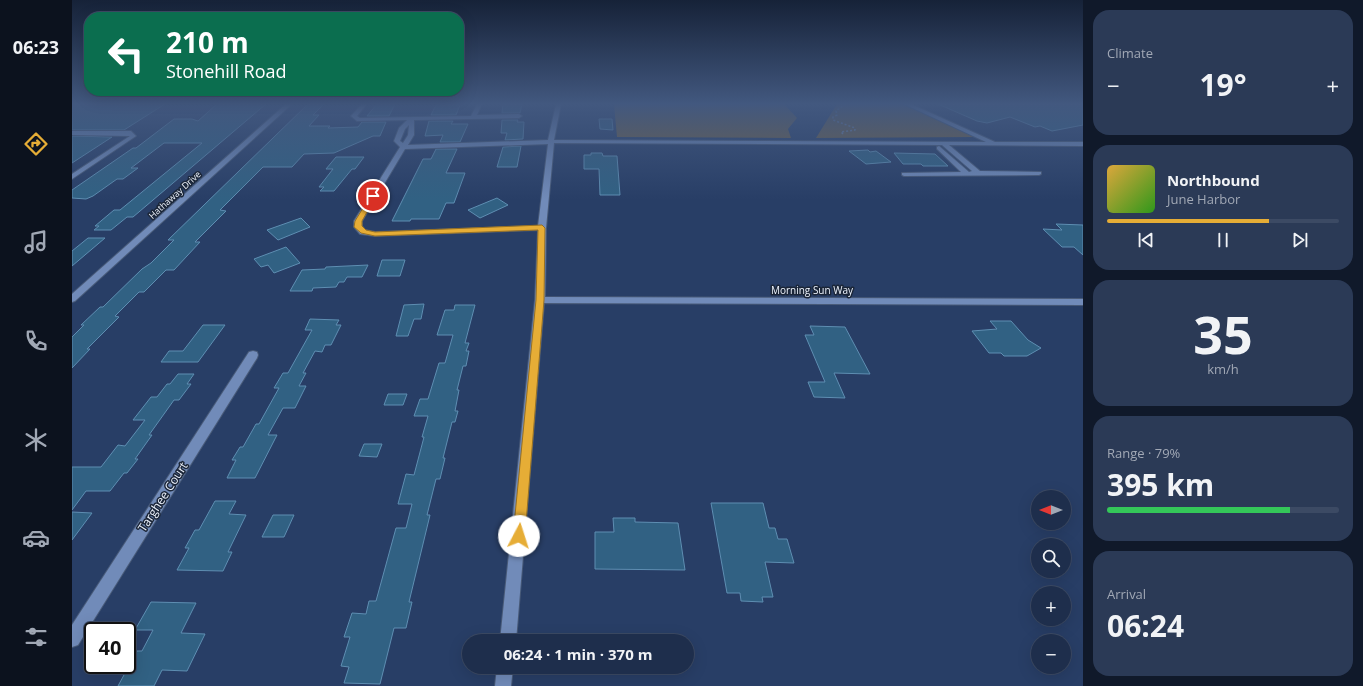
<!DOCTYPE html>
<meta charset="utf-8">
<style>
body{margin:0;font-family:"Open Sans",sans-serif;background:#2b3a56;color:#f1f3f6;height:100vh;display:flex;flex-direction:column;font-size:15px;white-space:nowrap}
*{box-sizing:border-box;margin:0}
p{font-size:13px;color:#a1a8b5}
.icon{flex:none;width:22px;height:22px;fill:none;stroke:currentColor;stroke-width:2;stroke-linecap:round;stroke-linejoin:round}
.map{position:relative;flex:1;overflow:hidden}
.panel{display:flex;flex-direction:column;gap:10px;padding:10px;background:#10192a;width:280px}
.panel>*{flex:none}
.top-card{position:absolute;left:12px;top:12px;width:380px;height:84px;border-radius:16px;box-shadow:0 4px 16px #0002,0 0 0 1px #3c4a64;background:#0b6e4f;color:#fff;overflow:hidden}
.needle{width:26px;rotate:270deg}
.fabs{position:absolute;left:959px;top:490px;display:grid;gap:8px}
.fabs a{display:grid;place-items:center;width:40px;height:40px;border-radius:50%;background:#1e2e4c;box-shadow:0 4px 16px #0002,0 0 0 1px #3c4a64;font-size:20px}
.speed{position:absolute;left:12px;top:622px;display:flex;gap:8px;font-size:20px;font-weight:700;text-align:center}
.speed>*{display:grid;place-content:center;width:52px;height:52px;border-radius:50%;background:#1e2e4c;box-shadow:0 4px 16px #0002,0 0 0 1px #3c4a64;line-height:1}
.speed .limit{border:2px solid #111;border-radius:6px;background:#fff;color:#111}
.pin{position:absolute;display:grid;place-items:center;width:34px;height:34px;color:#fff;margin:-17px;border:2px solid #fff;border-radius:50%;box-shadow:0 1px 4px #0007}
.me{position:absolute;width:44px;margin:-22px;rotate:5deg;stroke-linejoin:round;filter:drop-shadow(0 0 3px #0008)}
.turn{display:flex;align-items:center;gap:14px;height:84px;padding:0 16px;font-size:18px}
.turn .icon{width:52px;height:52px;stroke-width:2.5}
.turn b{display:block;font-size:28px;line-height:34px}
.big{font-size:30px;font-weight:700;line-height:1.1}
.panel .tile{flex:1;display:flex;flex-direction:column;justify-content:center;gap:6px;min-width:0;padding:0 14px;border-radius:16px;background:#2b3a56}
.panel .dial{align-items:center;gap:0}
.dial b{font-size:52px;line-height:1}
.song{display:flex;align-items:center;gap:12px}
.cover{width:48px;height:48px;border-radius:6px;background:linear-gradient(135deg,hsl(40 70% 55%),hsl(110 70% 35%))}
.played{height:4px;border-radius:2px;background:linear-gradient(90deg,#e6ad36 70%,#3c4a64 70%)}
.keys{display:flex;justify-content:space-around;direction:ltr}
.heat{display:flex;justify-content:space-between;align-items:center;font-size:22px;direction:ltr}
.charge{height:6px;border-radius:3px;background:linear-gradient(90deg,#34c759 79%,#3c4a64 0)}
.trip{position:absolute;left:390px;top:634px;width:232px;height:40px;border-radius:20px;background:#1e2e4c;box-shadow:0 4px 16px #0002,0 0 0 1px #3c4a64;font-weight:700;line-height:40px;text-align:center}
main{display:flex;flex:1;min-height:0}
.tab-bar{display:flex;flex-direction:column;width:72px;justify-content:space-around;align-items:center;background:#0c121e;color:#a1a8b5}
.tab-bar .icon{width:28px;height:28px}
.tab-bar .on{color:#e6ad36}
.tab-bar b{font-size:18px;color:#f1f3f6}
.map>svg:first-child{display:block}
</style>
<main>
<nav class="tab-bar">
<b>06:23</b>
<svg class="icon on" aria-label="directions" viewBox="0 0 24 24"><path d="M12 3l9 9-9 9-9-9zM9 14v-3h6M13 9l2 2-2 2"/></svg>
<svg class="icon" aria-label="music" viewBox="0 0 24 24"><path d="M9 18V5l10-2v13"/><circle cx="6" cy="18" r="3"/><circle cx="16" cy="16" r="3"/></svg>
<svg class="icon" aria-label="phone" viewBox="0 0 24 24"><path d="M5 4h4l2 5-3 2q2 4 5 5l2-3 5 2v4C11 20 4 13 5 4z"/></svg>
<svg class="icon" aria-label="climate" viewBox="0 0 24 24"><path d="M12 3v18M4 7l16 10M4 17L20 7"/></svg>
<svg class="icon" aria-label="car" viewBox="0 0 24 24"><path d="M5 17H2v-5l4-1 3-4h7l3 4 3 1v5h-3M9 17h6M6 11h13"/><circle cx="7" cy="17" r="2"/><circle cx="17" cy="17" r="2"/></svg>
<svg class="icon" aria-label="filters" viewBox="0 0 24 24"><path d="M4 7h16M4 17h16"/><circle cx="9" cy="7" r="2"/><circle cx="15" cy="17" r="2"/></svg>
</nav>
<div class="map">
<svg width="1011" height="686" viewBox="0 0 1011 686">
<rect width="100%" height="100%" fill="#283e66"/>
<g fill="#75613d">
<path d="M 542,104 L 712,104 L 725,118 L 716,129 L 719,138 L 545,137 Z"/>
<path d="M 765,104 L 830,104 L 905,137 L 744,138 Z"/>
</g>
<g fill="#316183" stroke="#5e8eb2">
<path d="M 0,104 L 93,104 L 52,130 L 0,130 Z"/>
<path d="M 145,104 L 194,104 L 61,217 L 55,217 L 39,230 L 22,230 L 27,226 L 23,226 L 42,210 L 48,210 L 130,143 L 92,143 L 59,168 L 66,168 L 51,179 L 45,179 L 21,196 L 14,199 L 0,198 L 0,190 L 61,148 L 64,148 L 102,119 L 120,119 L 126,121 Z"/>
<path d="M 236,104 L 252,104 L 241,115 L 247,115 L 237,126 L 258,126 L 256,128 L 286,127 L 290,122 L 314,122 L 308,136 L 301,136 L 262,153 L 232,154 L 220,167 L 191,167 L 148,210 L 154,211 L 123,242 L 128,242 L 102,270 L 94,270 L 72,292 L 67,292 L 43,316 L 47,317 L 15,349 L 18,349 L 0,368 L 0,337 L 12,325 L 9,325 L 28,307 L 31,307 L 70,269 L 79,263 L 102,240 L 96,240 Z"/>
<path d="M 305,104 L 323,104 L 317,116 L 295,116 Z"/>
<path d="M 431,104 L 450,104 L 448,113 L 430,113 Z"/>
<path d="M 866,104 L 1011,104 L 1011,125 L 980,131 L 968,126 L 963,127 L 938,117 L 915,123 L 905,121 Z"/>
<path d="M 364,105 L 388,105 L 384,115 L 359,115 Z"/>
<path d="M 527,119 L 540,119 L 541,130 L 528,129 Z"/>
<path d="M 430,120 L 446,120 L 445,122 L 452,122 L 451,139 L 433,140 L 435,133 L 429,133 Z"/>
<path d="M 357,121 L 381,121 L 379,124 L 396,124 L 388,142 L 368,142 L 371,135 L 353,136 Z"/>
<path d="M 0,136 L 40,137 L 0,163 Z"/>
<path d="M 449,146 L 445,167 L 425,167 L 431,147 Z"/>
<path d="M 364,149 L 385,149 L 374,173 L 393,173 L 382,203 L 374,203 L 367,219 L 339,219 L 338,221 L 320,221 L 351,159 L 359,159 Z"/>
<path d="M 796,150 L 798,152 L 804,151 L 819,162 L 794,164 L 777,151 Z"/>
<path d="M 519,153 L 530,153 L 531,156 L 545,156 L 548,195 L 528,195 L 527,169 L 512,169 L 512,155 L 519,155 Z"/>
<path d="M 822,153 L 863,154 L 876,166 L 851,166 L 849,164 L 831,164 Z"/>
<path d="M 264,157 L 292,157 L 283,169 L 280,169 L 262,191 L 248,191 L 252,187 L 247,187 L 261,169 L 254,169 Z"/>
<path d="M 425,198 L 436,205 L 408,218 L 396,210 Z"/>
<path d="M 229,218 L 238,227 L 206,240 L 195,230 Z"/>
<path d="M 984,224 L 1011,225 L 1011,255 L 1002,247 L 990,247 L 971,229 L 990,230 Z"/>
<path d="M 16,238 L 33,238 L 0,266 L 0,251 Z"/>
<path d="M 214,247 L 228,263 L 202,273 L 196,265 L 189,267 L 182,259 Z"/>
<path d="M 310,260 L 333,260 L 328,276 L 305,276 Z"/>
<path d="M 296,265 L 290,277 L 275,277 L 272,282 L 267,282 L 264,287 L 241,288 L 240,291 L 218,291 L 230,270 L 253,269 L 254,267 Z"/>
<path d="M 352,304 L 349,319 L 342,319 L 336,336 L 324,336 L 332,305 Z"/>
<path d="M 383,305 L 403,305 L 393,343 L 397,343 L 394,351 L 397,351 L 394,366 L 391,366 L 385,390 L 387,390 L 383,411 L 386,411 L 383,422 L 380,422 L 371,458 L 373,458 L 368,479 L 364,479 L 355,515 L 358,515 L 337,602 L 340,602 L 334,628 L 322,628 L 308,684 L 272,683 L 277,667 L 269,666 L 278,637 L 272,637 L 280,613 L 294,614 L 297,601 L 304,601 L 324,528 L 334,528 L 340,504 L 326,504 L 334,474 L 342,475 L 352,437 L 350,437 L 356,416 L 342,416 L 348,399 L 356,399 L 367,363 L 373,363 L 381,335 L 365,335 L 373,310 L 382,310 Z"/>
<path d="M 238,319 L 267,320 L 264,325 L 269,325 L 259,345 L 253,345 L 250,352 L 243,351 L 231,373 L 234,373 L 227,386 L 234,386 L 223,408 L 211,408 L 196,435 L 205,435 L 183,478 L 155,478 L 164,460 L 160,460 L 168,447 L 171,447 L 184,424 L 187,424 L 207,388 L 202,388 L 211,373 L 216,373 L 240,330 L 233,330 Z"/>
<path d="M 918,321 L 939,321 L 956,340 L 969,348 L 955,356 L 932,356 L 929,353 L 917,353 L 900,331 L 925,329 Z"/>
<path d="M 131,325 L 153,325 L 126,362 L 89,362 L 97,351 L 111,351 Z"/>
<path d="M 738,326 L 773,327 L 798,374 L 762,373 L 773,398 L 742,397 L 736,382 L 753,382 L 733,335 L 742,335 Z"/>
<path d="M 106,374 L 122,374 L 115,384 L 119,384 L 107,400 L 102,400 L 77,435 L 80,435 L 63,459 L 66,459 L 55,473 L 52,473 L 38,491 L 14,491 L 0,510 L 0,467 L 29,467 L 46,445 L 53,446 L 73,420 L 61,420 L 79,397 L 85,397 L 95,384 L 98,384 Z"/>
<path d="M 316,394 L 335,394 L 331,405 L 312,405 Z"/>
<path d="M 292,444 L 310,444 L 305,457 L 287,456 Z"/>
<path d="M 143,501 L 164,501 L 157,514 L 174,515 L 156,552 L 160,552 L 151,571 L 105,570 L 117,548 L 113,548 L 123,530 L 127,530 Z"/>
<path d="M 639,503 L 691,503 L 697,528 L 703,528 L 706,539 L 715,539 L 722,563 L 693,562 L 701,597 L 690,597 L 691,602 L 669,601 L 668,593 L 655,593 Z"/>
<path d="M 0,512 L 20,513 L 0,540 Z"/>
<path d="M 201,515 L 222,515 L 212,537 L 190,537 Z"/>
<path d="M 541,518 L 563,518 L 563,522 L 606,523 L 613,570 L 523,569 L 523,532 L 542,532 Z"/>
<path d="M 79,602 L 124,603 L 109,633 L 133,634 L 115,671 L 90,670 L 82,686 L 46,686 L 65,651 L 70,651 L 81,630 L 63,630 Z"/>
</g>
<g fill="none" stroke-linecap="round" stroke-linejoin="round">
<g stroke="#485a78" stroke-width="2">
<g id="minor">
<path d="M 214,104 L 220,104 L 3,301 L 0,302 L 0,294 Z"/>
<path d="M 290,104 L 295,104 L 285,116 L 288,118 L 399,116 L 405,104 L 410,104 L 405,115 L 447,114 L 450,116 L 447,118 L 342,120 L 342,135 L 336,145 L 476,140 L 484,104 L 489,104 L 482,140 L 914,142 L 832,104 L 839,104 L 923,142 L 1011,142 L 1011,146 L 877,145 L 908,171 L 969,172 L 969,174 L 967,175 L 832,176 L 830,175 L 830,173 L 889,172 L 865,149 L 865,147 L 867,146 L 897,172 L 900,171 L 870,145 L 482,143 L 474,228 L 473,297 L 1011,299 L 1011,305 L 472,303 L 444,641 L 428,641 L 463,300 L 466,230 L 303,236 L 288,234 L 282,227 L 282,221 L 328,147 L 322,141 L 327,128 L 335,120 L 285,121 L 279,116 ZM 337,125 L 336,135 L 331,143 L 328,141 L 333,129 ZM 476,144 L 466,226 L 303,232 L 293,230 L 290,226 L 290,221 L 333,149 Z"/>
<path d="M 0,131 L 59,131 L 64,136 L 0,179 L 0,174 L 58,136 L 0,135 Z"/>
<path d="M 181,351 L 185,352 L 186,355 L 185,358 L 6,645 L 0,647 L 0,625 L 177,352 Z"/>
<path d="M 425,667 L 441,667 L 439,686 L 423,686 Z"/>
</g>
</g>
<path stroke="#7b8ba6" stroke-width="1.5" stroke-dasharray="2 2" stroke-linecap="butt" d="M 771,134 L 769,132 L 783,130 L 783,128 L 761,120 L 761,117 L 765,115 L 764,111 L 773,104"/>
<use href="#minor" fill="#718bb9" fill-rule="evenodd"/>
</g>
<linearGradient id="sky" x2="0" y2="1"><stop stop-color="#162238"/><stop offset="0.52" stop-color="#42587f"/><stop offset="1" stop-color="#42587f" stop-opacity="0"/></linearGradient>
<rect width="1011" height="200" fill="url(#sky)"/>
<path fill="#e6ad36" stroke="#967023" d="M 299,195 L 304,196 L 290,221 L 290,226 L 294,230 L 303,232 L 470,225 L 473,228 L 472,300 L 453,536 L 452,540 L 447,542 L 443,540 L 441,536 L 464,300 L 466,230 L 303,236 L 289,233 L 282,227 L 283,221 Z"/>
<g text-anchor="middle" stroke-width="3" stroke-linejoin="round" paint-order="stroke">
<g font-size="9" fill="#ecf2fc" stroke="#1b2638">
<text transform="translate(103 195) rotate(-42)" y="3">Hathaway Drive</text>
</g>
<g font-size="10" fill="#ecf2fc" stroke="#1b2638">
<text x="740" y="294">Morning Sun Way</text>
</g>
<g font-size="12" fill="#ecf2fc" stroke="#1b2638">
<text transform="translate(91 497) rotate(-57)" y="4">Targhee Court</text>
</g>
</g>
</svg>
<div class="fabs">
<a><svg class="needle" viewBox="-14 -14 28 28"><path d="M0-13l5 13h-10z" fill="#e53935"/><path d="M0 13l5-13h-10z" fill="#a1a8b5"/></svg></a>
<a><svg class="icon" aria-label="search" viewBox="0 0 24 24"><circle cx="10" cy="10" r="6"/><path d="M15 15l6 6"/></svg></a>
<a>+</a>
<a>−</a>
</div>
<div class="speed"><div class="limit">40</div></div>
<div class="pin" style="left:301px;top:196px;background:#d93025"><svg class="icon" aria-label="arrive" viewBox="0 0 24 24"><path d="M6 21V4h12l-3 4 3 4H6"/></svg></div>
<svg class="me" style="left:447px;top:536px" viewBox="-20 -20 40 40"><circle r="19" fill="#fff"/><path d="M0-13L10 11 0 6-10 11z" fill="#e6ad36"/></svg>
<div class="trip">06:24 · 1 min · 370 m</div>
<div class="top-card">
<div class="turn"><svg class="icon" aria-label="left" viewBox="0 0 24 24"><path d="M17 20v-9H6M10 6l-5 5 5 5"/></svg><div><b>210 m</b>Stonehill Road</div></div>
</div>
</div>
<section class="panel">
<div class="tile"><p>Climate</p>
<div class="heat"><a>−</a><b class="big">19°</b><a>+</a></div>
</div>
<div class="tile">
<div class="song"><i class="cover"></i><div><b>Northbound</b><p>June Harbor</p></div></div>
<div class="played"></div>
<div class="keys"><svg class="icon" aria-label="previous" viewBox="0 0 24 24"><path d="M18 5L8 12l10 7zM5 5v14"/></svg><svg class="icon" aria-label="pause" viewBox="0 0 24 24"><path d="M8 5v14M16 5v14"/></svg><svg class="icon" aria-label="next" viewBox="0 0 24 24"><path d="M6 5l10 7-10 7zM19 5v14"/></svg></div>
</div>
<div class="tile dial"><b>35</b><p>km/h</p></div>
<div class="tile"><p>Range · 79%</p><b class="big">395 km</b><div class="charge"></div></div>
<div class="tile"><p>Arrival</p><b class="big">06:24</b></div>
</section>
</main>
